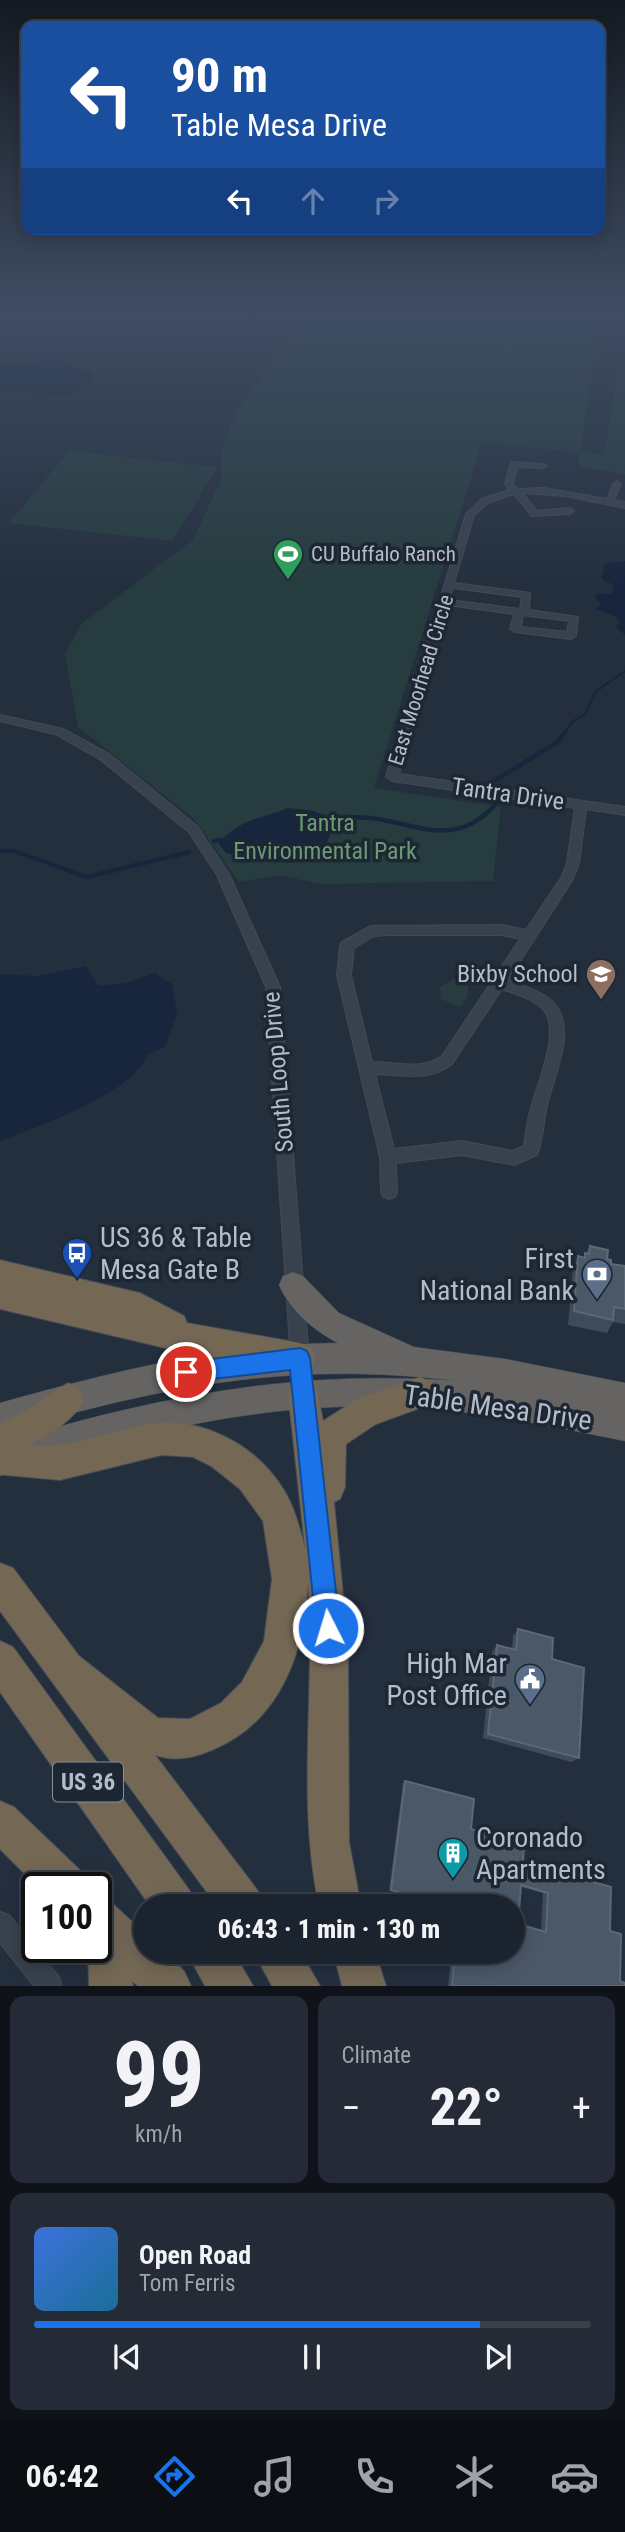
<!DOCTYPE html>
<meta charset="utf-8">
<style>
body{margin:0;font-family:"Roboto Condensed",sans-serif;background:#242b36;color:#f1f3f6;height:100vh;display:flex;flex-direction:column;font-size:26px;white-space:nowrap}
*{box-sizing:border-box;margin:0}
p{font-size:23px;color:#a0a4aa}
.icon{flex:none;width:38px;height:38px;fill:none;stroke:currentColor;stroke-width:2;stroke-linecap:round;stroke-linejoin:round}
.map{position:relative;height:1986px;overflow:hidden}
.details{display:flex;flex-direction:column;gap:10px;padding:10px;background:#0f1319;flex:1}
.details>*{flex:none}
.top-card{position:absolute;left:21px;top:21px;width:584px;height:214px;border-radius:14px;box-shadow:0 4px 18px #0003,0 0 0 2px #39404a;background:#1a4fa0;color:#fff;overflow:hidden}
.speed{position:absolute;left:21px;top:1872px;display:flex;gap:14px;font-size:35px;font-weight:700;text-align:center}
.speed>*{display:grid;place-content:center;width:91px;height:91px;border-radius:50%;background:#1b232e;box-shadow:0 4px 18px #0003,0 0 0 2px #39404a;line-height:1}
.speed .limit{border:4px solid #111;border-radius:10px;background:#fff;color:#111}
.pin{position:absolute;display:grid;place-items:center;width:60px;height:60px;color:#fff;margin:-30px;border:4px solid #fff;border-radius:50%;box-shadow:0 2px 7px #0007}
.me{position:absolute;width:77px;margin:-38px;rotate:355deg;stroke-linejoin:round;filter:drop-shadow(0 0 5px #0008)}
.turn{display:flex;align-items:center;gap:24px;height:147px;padding:0 35px;font-size:32px}
.turn .icon{width:91px;height:91px;stroke-width:2.5}
.turn b{display:block;font-size:49px;line-height:60px}
.lanes{display:flex;align-items:center;height:66px;padding:0 35px;background:#0003;justify-content:center;gap:35px;direction:ltr}
.lanes .off{opacity:.35}
.big{font-size:52px;font-weight:800;line-height:1.1}
.details .widget{flex:1;display:flex;flex-direction:column;justify-content:center;gap:10px;min-width:0;padding:0 24px;border-radius:14px;background:#242b36}
.details .dial{align-items:center;gap:0}
.dial b{font-size:91px;line-height:1}
.song{display:flex;align-items:center;gap:21px}
.cover{width:84px;height:84px;border-radius:10px;background:linear-gradient(135deg,hsl(220 70% 55%),hsl(200 70% 35%))}
.played{height:7px;border-radius:4px;background:linear-gradient(90deg,#1a73e8 80%,#39404a 80%)}
.keys{display:flex;justify-content:space-around;direction:ltr}
.heat{display:flex;justify-content:space-between;align-items:center;font-size:38px;direction:ltr}
.details .tiles{flex:1;display:grid;gap:10px;grid-template-columns:1fr 1fr}
.widget:last-child{grid-column:span 2}
.trip{position:absolute;left:133px;top:1894px;width:392px;height:70px;border-radius:35px;background:#1b232e;box-shadow:0 4px 18px #0003,0 0 0 2px #39404a;font-weight:800;line-height:70px;text-align:center}
.menu{display:flex;height:112px;justify-content:space-around;align-items:center;background:#0b0e12;color:#a0a4aa}
.menu .icon{width:49px;height:49px}
.menu .selected{color:#1a73e8}
.menu b{font-size:32px;color:#f1f3f6}
.map>svg:first-child{display:block}
</style>
<div class="map">
<svg width="625" height="1986" viewBox="0 0 625 1986">
<rect width="100%" height="100%" fill="#242f3e"/>
<g fill="#263c3f">
<path d="M 312,310 L 599,310 L 581,452 L 604,455 L 617,373 L 625,374 L 625,475 L 578,466 L 580,452 L 482,443 L 374,788 L 501,807 L 493,881 L 320,884 L 279,875 L 239,882 L 194,819 L 78,727 L 65,654 L 82,623 L 193,540 L 221,480 L 221,451 L 236,412 Z"/>
<path d="M 69,451 L 218,467 L 172,541 L 9,523 Z"/>
<path d="M 453,979 L 464,981 C 472,989 468,1001 460,1007 L 441,999 L 440,987 Z"/>
</g>
<g fill="#17263c">
<path d="M 59,360 L 74,368 L 93,370 L 92,380 L 70,395 L 0,393 L 0,364 Z"/>
<path d="M 625,561 L 625,635 L 616,627 L 619,621 L 614,616 L 595,609 L 601,605 L 595,598 L 597,593 L 612,594 L 614,585 L 601,579 L 605,563 Z"/>
<path d="M 288,808 L 314,811 L 336,820 L 321,857 C 288,869 259,859 226,853 L 219,844 C 236,820 264,818 288,808 Z"/>
<path d="M 85,966 L 99,986 L 126,983 L 155,973 L 172,984 L 177,1014 L 165,1047 L 148,1054 C 132,1095 40,1125 0,1141 L 0,974 L 37,976 Z"/>
</g>
<g fill="none" stroke-linecap="round" stroke-linejoin="round">
<path stroke="#17263c" stroke-width="2.5" d="M 564,734 L 572,722 L 585,714 L 595,692 L 625,671"/>
<g stroke="#17263c" stroke-width="4.5">
<path d="M 496,780 L 559,741 L 565,732"/>
<path d="M 335,819 C 399,807 445,860 495,805"/>
<path d="M 214,841 L 222,840"/>
<path d="M 0,851 L 14,851 L 87,877 L 189,852"/>
</g>
<g stroke="#414a57" stroke-width="2">
<g id="minor">
<path d="M 511,462 L 543,464 L 547,466 L 543,468 L 517,467 L 513,484 L 517,489 L 544,488 L 607,499 L 613,484 L 617,481 L 621,484 L 614,500 L 625,502 L 625,508 L 566,496 L 522,493 L 537,511 L 570,508 L 574,511 L 570,514 L 532,516 L 514,494 L 488,503 L 474,515 L 454,583 L 530,593 L 529,610 L 578,617 L 576,636 L 571,639 L 515,632 L 510,629 L 514,614 L 448,605 L 399,774 L 625,807 L 625,815 L 586,809 L 579,863 L 573,879 L 508,980 C 521,985 536,989 548,998 C 580,1021 556,1071 548,1101 C 543,1118 544,1139 537,1155 L 514,1165 L 462,1155 L 396,1163 L 397,1192 L 395,1197 L 389,1199 L 383,1197 L 381,1192 L 380,1157 L 337,975 L 340,946 L 342,942 L 371,926 L 502,925 L 526,930 L 561,878 L 567,863 L 575,808 L 392,781 L 386,777 L 466,514 L 482,499 L 509,490 L 505,484 ZM 453,588 L 522,597 L 520,609 L 449,600 ZM 523,615 L 569,621 L 567,632 L 521,627 ZM 387,935 L 502,935 L 520,939 L 442,1056 C 421,1071 396,1062 372,1062 L 351,975 L 354,948 L 374,936 ZM 502,989 C 516,994 536,999 545,1012 C 560,1034 537,1084 531,1108 C 527,1120 526,1133 524,1146 L 513,1151 L 462,1141 L 394,1149 L 375,1074 C 403,1075 429,1082 452,1064 Z"/>
<path d="M 0,715 L 63,729 L 109,754 L 197,826 L 229,874 L 280,987 L 309,1360 L 306,1366 L 300,1369 L 294,1366 L 291,1360 L 266,987 L 217,875 L 189,832 L 101,760 L 55,734 L 0,721 Z"/>
<path d="M 0,1912 L 9,1915 L 59,1977 L 62,1986 L 34,1986 L 0,1943 Z"/>
</g>
</g>
<g stroke="#434c59" stroke-width="1">
<path id="trunk" d="M 293,1272 L 303,1276 L 339,1313 L 414,1347 L 505,1359 L 625,1383 L 625,1441 C 550,1426 476,1410 400,1407 C 263,1401 129,1434 0,1476 L 0,1444 C 153,1397 295,1369 457,1381 C 286,1360 162,1387 0,1433 L 0,1403 C 111,1372 222,1344 338,1343 C 314,1331 290,1310 279,1285 L 283,1276 Z"/>
</g>
<g stroke="#434c59" stroke-width="2">
<g id="motorway">
<path d="M 0,1260 L 140,1293 L 184,1316 L 187,1323 L 300,1343 L 311,1347 L 316,1358 L 311,1369 L 300,1373 L 195,1355 L 0,1309 Z"/>
<path d="M 304,1376 L 315,1381 L 323,1421 L 357,1399 L 420,1377 L 431,1382 L 436,1393 L 431,1404 L 376,1424 L 346,1444 L 345,1487 L 340,1499 L 334,1502 L 348,1646 L 349,1842 L 361,1906 L 319,1906 C 296,1799 316,1690 308,1582 C 305,1651 281,1722 212,1750 C 193,1758 175,1762 155,1755 L 258,1891 L 264,1906 L 217,1906 L 0,1611 L 0,1563 L 13,1568 L 79,1656 L 158,1718 L 190,1719 L 221,1703 L 242,1682 L 264,1641 L 272,1579 L 263,1521 L 240,1489 L 211,1466 L 193,1457 L 162,1455 L 60,1480 L 5,1475 L 0,1473 L 0,1424 L 22,1413 L 68,1383 L 79,1388 L 84,1399 C 75,1420 49,1435 29,1445 C 70,1450 104,1433 144,1425 C 199,1414 257,1444 285,1492 C 295,1509 300,1529 305,1548 L 288,1392 L 293,1381 Z"/>
<path d="M 0,1641 L 13,1647 L 190,1891 L 196,1906 L 150,1906 L 0,1692 Z"/>
<path d="M 0,1801 L 14,1807 L 83,1873 L 89,1888 L 39,1888 L 0,1849 Z"/>
<path d="M 96,1896 L 111,1902 L 145,1934 L 145,1951 L 164,1951 L 184,1971 L 191,1986 L 138,1986 L 132,1981 L 133,1986 L 89,1986 L 88,1948 L 96,1948 Z"/>
<path d="M 186,1951 L 233,1951 L 253,1986 L 205,1986 Z"/>
<path d="M 253,1951 L 300,1951 L 320,1986 L 272,1986 Z"/>
<path d="M 333,1951 L 375,1951 L 386,1986 L 342,1986 Z"/>
</g>
</g>
<use href="#minor" fill="#38414e" fill-rule="evenodd"/>
<use href="#trunk" fill="#656462" fill-rule="evenodd"/>
<use href="#motorway" fill="#746855" fill-rule="evenodd"/>
</g>
<g fill="#3f4b5c" fill-rule="evenodd">
<path d="M 590,1246 L 607,1259 L 611,1264 L 625,1266 L 625,1324 L 613,1322 L 607,1333 L 568,1325 L 573,1270 L 578,1256 L 584,1257 Z"/>
<path d="M 518,1629 L 552,1659 L 579,1758 L 571,1762 L 483,1738 L 492,1652 L 497,1645 L 512,1649 L 513,1636 Z"/>
<path d="M 405,1781 L 471,1829 L 523,1862 L 610,1931 L 620,1981 L 625,1986 L 448,1986 L 452,1951 L 513,1951 L 513,1906 L 437,1906 L 437,1904 L 389,1890 L 403,1783 ZM 521,1887 L 543,1893 L 541,1930 L 518,1924 Z"/>
</g>
<g fill="#4b5868" stroke="#5c6777" stroke-width="2" fill-rule="evenodd">
<path d="M 590,1246 L 608,1250 L 607,1259 L 611,1260 L 611,1264 L 625,1266 L 625,1309 L 614,1307 L 613,1320 L 574,1311 L 578,1256 L 585,1258 L 585,1253 L 589,1254 Z"/>
<path d="M 518,1629 L 553,1638 L 552,1659 L 584,1668 L 579,1758 L 488,1734 L 497,1645 L 516,1650 Z"/>
<path d="M 405,1781 L 474,1799 L 471,1829 L 524,1844 L 523,1862 L 611,1887 L 610,1931 L 621,1934 L 620,1981 L 625,1983 L 625,1986 L 452,1986 L 455,1951 L 513,1951 L 513,1906 L 440,1906 L 440,1904 L 391,1890 ZM 521,1885 L 548,1893 L 546,1932 L 518,1924 Z"/>
</g>
<linearGradient id="sky" x2="0" y2="1"><stop stop-color="#141a22"/><stop offset="0.53" stop-color="#3f4d63"/><stop offset="1" stop-color="#3f4d63" stop-opacity="0"/></linearGradient>
<rect width="625" height="588" fill="url(#sky)"/>
<path fill="#1a73e8" stroke="#114b97" stroke-width="2" d="M 300,1348 L 307,1351 L 310,1358 L 340,1628 L 337,1636 L 328,1640 L 320,1636 L 316,1628 L 290,1370 L 186,1382 L 179,1379 L 176,1372 L 179,1365 L 186,1362 Z"/>
<defs>
<g id="stadium-pin" transform="scale(1.575)"><path d="M0 17L-7.5 6A9.5 9.5 0 1 1 7.5 6Z" fill="#2e9e5b" stroke="#1d2633"/><path d="M0-5a6.5 5 0 1 0 0 10a6.5 5 0 1 0 0-10ZM-3.5-1.8h7v3.6h-7Z" fill="#fff"/></g>
<g id="school-pin" transform="scale(1.575)"><path d="M0 17L-7.5 6A9.5 9.5 0 1 1 7.5 6Z" fill="#8d6e63" stroke="#1d2633"/><path d="M0-5L7-2L0 1L-7-2ZM-4 1L0 2.5L4 1V4Q0 6-4 4Z" fill="#fff"/></g>
<g id="bus-pin" transform="scale(1.575)"><path d="M0 17L-7.5 6A9.5 9.5 0 1 1 7.5 6Z" fill="#1a4fb4" stroke="#1d2633"/><path d="M-5-6H5V4H4V6H2V4H-2V6H-4V4H-5ZM-3.5-4V0h7V-4ZM-3.5 1.2v1.5H-2V1.2ZM2 1.2v1.5H3.5V1.2Z" fill="#fff"/></g>
<g id="bank-pin" transform="scale(1.575)"><path d="M0 17L-7.5 6A9.5 9.5 0 1 1 7.5 6Z" fill="#5c6f8a" stroke="#1d2633"/><path d="M-6-4H6V4H-6ZM0-2.3a2.3 2.3 0 1 0 0 4.6a2.3 2.3 0 1 0 0-4.6Z" fill="#fff"/></g>
<g id="civic-pin" transform="scale(1.575)"><path d="M0 17L-7.5 6A9.5 9.5 0 1 1 7.5 6Z" fill="#5c6f8a" stroke="#1d2633"/><path d="M-.6-6.5H3V-4.5H.6V-3L4-1V1h2V6H-6V1h2V-1L-.6-3ZM-1.2 2.5V6h2.4V2.5Z" fill="#fff"/></g>
<g id="building-pin" transform="scale(1.575)"><path d="M0 17L-7.5 6A9.5 9.5 0 1 1 7.5 6Z" fill="#0f9aa8" stroke="#1d2633"/><path d="M-4-6H4V6H1V3H-1V6H-4ZM-2.5-4.3h1.7v1.8h-1.7ZM.8-4.3h1.7v1.8H.8ZM-2.5-1h1.7V.8h-1.7ZM.8-1h1.7V.8H.8Z" fill="#fff"/></g>
</defs>
<g fill-rule="evenodd">
<use href="#stadium-pin" x="288" y="554"/>
<use href="#school-pin" x="601" y="974"/>
<use href="#bus-pin" x="77" y="1253"/>
<use href="#bank-pin" x="597" y="1274"/>
<use href="#civic-pin" x="530" y="1679"/>
<use href="#building-pin" x="453" y="1853"/>
</g>
<g text-anchor="middle" stroke-width="7" stroke-linejoin="round" paint-order="stroke">
<g font-size="21" fill="#b4bcc9" stroke="#1d2633" text-anchor="start">
<text x="311" y="561">CU Buffalo Ranch</text>
</g>
<g font-size="21" fill="#b4bcc9" stroke="#1d2633">
<text transform="translate(421 680) rotate(-73)" y="7">East Moorhead Circle</text>
</g>
<rect fill="#1d2633" stroke="#878f9c" stroke-width="2" x="53" y="1762.5" width="70" height="39" rx="5"/>
<g font-size="23" font-weight="bold" fill="#b4bcc9">
<text x="88" y="1790">US 36</text>
</g>
<g font-size="24" fill="#b4bcc9" stroke="#1d2633">
<text transform="translate(508 794) rotate(8)" y="8">Tantra Drive</text>
<text transform="translate(278 1072) rotate(-95)" y="8">South Loop Drive</text>
</g>
<g font-size="24" fill="#6b9a76" stroke="#1d2633">
<text x="325" y="831">Tantra<tspan x="325" dy="28">Environmental Park</tspan></text>
</g>
<g font-size="24" fill="#b4bcc9" stroke="#1d2633" text-anchor="end">
<text x="578" y="982">Bixby School</text>
</g>
<g font-size="28" fill="#b4bcc9" stroke="#1d2633" text-anchor="start">
<text x="100" y="1247">US 36 &amp; Table<tspan x="100" dy="32">Mesa Gate B</tspan></text>
<text x="574" y="1268" text-anchor="end">First<tspan x="574" dy="32">National Bank</tspan></text>
<text x="507" y="1673" text-anchor="end">High Mar<tspan x="507" dy="32">Post Office</tspan></text>
<text x="476" y="1847">Coronado<tspan x="476" dy="32">Apartments</tspan></text>
</g>
<g font-size="28" fill="#b4bcc9" stroke="#1d2633">
<text transform="translate(498 1407) rotate(8)" y="10">Table Mesa Drive</text>
</g>
</g>
</svg>
<div class="speed"><div class="limit">100</div></div>
<div class="pin" style="left:186px;top:1372px;background:#d93025"><svg class="icon" aria-label="arrive" viewBox="0 0 24 24"><path d="M6 21V4h12l-3 4 3 4H6"/></svg></div>
<svg class="me" style="left:328px;top:1628px" viewBox="-20 -20 40 40"><circle r="17" fill="#1a73e8" stroke="#fff" stroke-width="3"/><path d="M0-11L8 9 0 5-8 9z" fill="#fff"/></svg>
<div class="trip">06:43 · 1 min · 130 m</div>
<div class="top-card">
<div class="turn"><svg class="icon" aria-label="left" viewBox="0 0 24 24"><path d="M17 20v-9H6M10 6l-5 5 5 5"/></svg><div><b>90 m</b>Table Mesa Drive</div></div>
<div class="lanes"><svg class="icon" aria-label="left" viewBox="0 0 24 24"><path d="M17 20v-9H6M10 6l-5 5 5 5"/></svg><svg class="icon off" aria-label="ahead" viewBox="0 0 24 24"><path d="M12 20V5M6 11l6-6 6 6"/></svg><svg class="icon off" aria-label="right" viewBox="0 0 24 24"><path d="M7 20v-9h11M14 6l5 5-5 5"/></svg></div>
</div>
</div>
<section class="details">
<div class="tiles">
<div class="widget dial"><b>99</b><p>km/h</p></div>
<div class="widget"><p>Climate</p>
<div class="heat"><a>−</a><b class="big">22°</b><a>+</a></div>
</div>
<div class="widget">
<div class="song"><i class="cover"></i><div><b>Open Road</b><p>Tom Ferris</p></div></div>
<div class="played"></div>
<div class="keys"><svg class="icon" aria-label="previous" viewBox="0 0 24 24"><path d="M18 5L8 12l10 7zM5 5v14"/></svg><svg class="icon" aria-label="pause" viewBox="0 0 24 24"><path d="M8 5v14M16 5v14"/></svg><svg class="icon" aria-label="next" viewBox="0 0 24 24"><path d="M6 5l10 7-10 7zM19 5v14"/></svg></div>
</div>
</div>
</section>
<nav class="menu">
<b>06:42</b>
<svg class="icon selected" aria-label="directions" viewBox="0 0 24 24"><path d="M12 3l9 9-9 9-9-9zM9 14v-3h6M13 9l2 2-2 2"/></svg>
<svg class="icon" aria-label="music" viewBox="0 0 24 24"><path d="M9 18V5l10-2v13"/><circle cx="6" cy="18" r="3"/><circle cx="16" cy="16" r="3"/></svg>
<svg class="icon" aria-label="phone" viewBox="0 0 24 24"><path d="M5 4h4l2 5-3 2q2 4 5 5l2-3 5 2v4C11 20 4 13 5 4z"/></svg>
<svg class="icon" aria-label="climate" viewBox="0 0 24 24"><path d="M12 3v18M4 7l16 10M4 17L20 7"/></svg>
<svg class="icon" aria-label="car" viewBox="0 0 24 24"><path d="M5 17H2v-5l4-1 3-4h7l3 4 3 1v5h-3M9 17h6M6 11h13"/><circle cx="7" cy="17" r="2"/><circle cx="17" cy="17" r="2"/></svg>
</nav>
